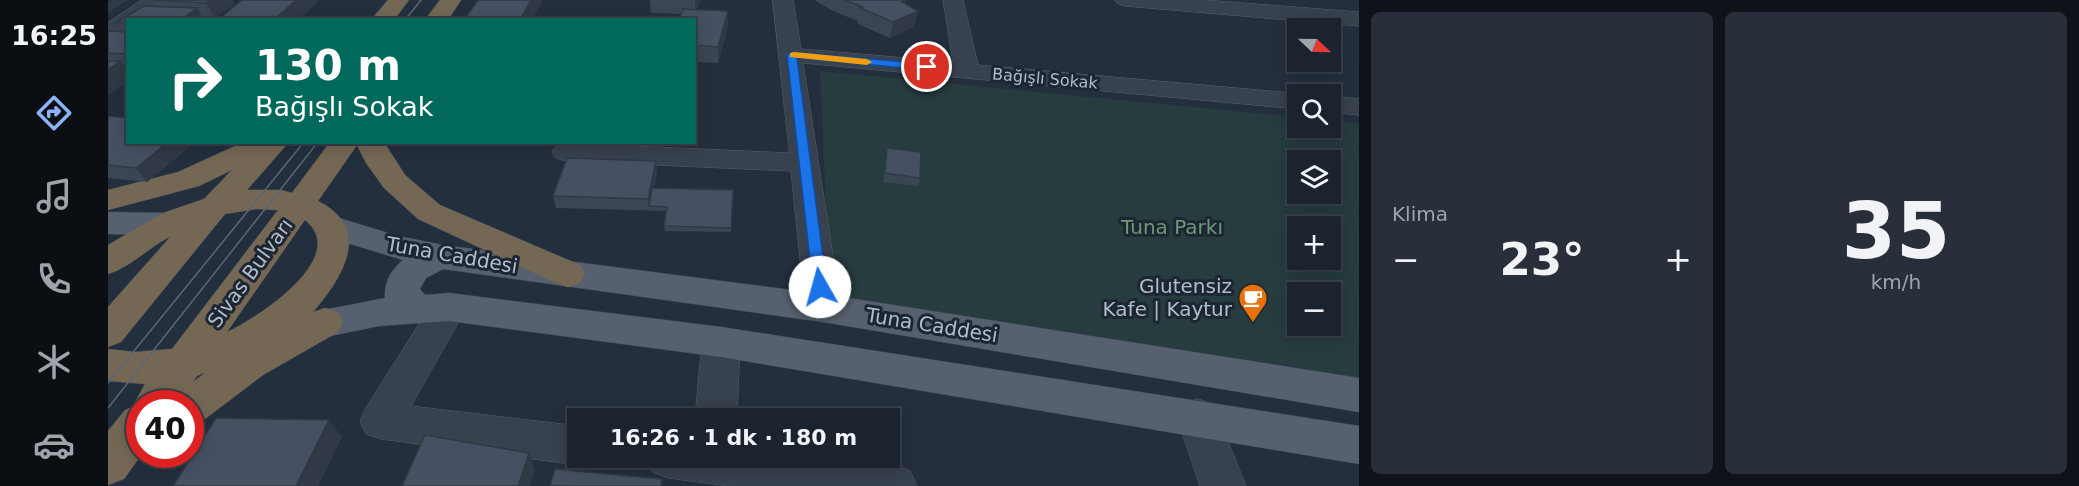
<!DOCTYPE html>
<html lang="tr">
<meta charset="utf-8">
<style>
body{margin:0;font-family:"DejaVu Sans",sans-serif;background:#282f3a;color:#f1f3f6;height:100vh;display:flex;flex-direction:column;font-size:22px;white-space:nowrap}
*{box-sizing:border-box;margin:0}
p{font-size:20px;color:#a0a4aa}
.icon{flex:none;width:33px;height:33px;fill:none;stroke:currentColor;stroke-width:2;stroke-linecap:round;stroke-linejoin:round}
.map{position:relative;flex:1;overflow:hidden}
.details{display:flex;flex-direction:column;gap:12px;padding:12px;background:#0f1319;width:720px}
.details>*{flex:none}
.guide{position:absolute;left:18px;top:18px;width:570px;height:126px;border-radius:0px;box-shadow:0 3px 15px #0003,0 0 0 2px #39404a;background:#00695c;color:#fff;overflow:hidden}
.needle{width:39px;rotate:112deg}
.controls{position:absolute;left:1179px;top:18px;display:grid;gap:12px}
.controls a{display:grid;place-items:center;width:54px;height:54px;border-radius:0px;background:#1b232e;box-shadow:0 3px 15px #0003,0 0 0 2px #39404a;font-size:30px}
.speed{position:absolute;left:18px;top:390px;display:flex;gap:12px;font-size:30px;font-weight:700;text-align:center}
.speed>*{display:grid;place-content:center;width:78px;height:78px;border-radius:50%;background:#1b232e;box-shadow:0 3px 15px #0003,0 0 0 2px #39404a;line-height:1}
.speed .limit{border:9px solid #d22;background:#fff;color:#111}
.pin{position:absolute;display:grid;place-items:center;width:51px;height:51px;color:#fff;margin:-26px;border:3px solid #fff;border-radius:50%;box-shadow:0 2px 6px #0007}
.me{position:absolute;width:66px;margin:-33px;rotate:353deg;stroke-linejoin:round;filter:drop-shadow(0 0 4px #0008)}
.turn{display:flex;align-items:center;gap:21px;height:126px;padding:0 30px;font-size:27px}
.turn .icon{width:78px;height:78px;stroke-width:2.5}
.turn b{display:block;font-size:42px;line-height:51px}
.big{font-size:45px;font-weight:700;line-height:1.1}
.details .tile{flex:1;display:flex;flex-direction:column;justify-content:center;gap:9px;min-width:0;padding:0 21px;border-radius:9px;background:#282f3a}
.details .dial{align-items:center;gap:0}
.dial b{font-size:78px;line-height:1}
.heat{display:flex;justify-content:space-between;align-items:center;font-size:33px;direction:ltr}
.details .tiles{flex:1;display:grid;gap:12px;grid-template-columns:repeat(2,1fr)}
.trip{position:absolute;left:459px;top:408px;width:333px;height:60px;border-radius:0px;background:#1b232e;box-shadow:0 3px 15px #0003,0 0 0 2px #39404a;font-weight:700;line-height:60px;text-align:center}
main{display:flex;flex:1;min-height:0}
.dock{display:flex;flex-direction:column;width:108px;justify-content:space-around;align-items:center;background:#0b0e12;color:#a0a4aa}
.dock .icon{width:42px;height:42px}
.dock .current{color:#8ab4f8}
.dock b{font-size:27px;color:#f1f3f6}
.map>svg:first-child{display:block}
</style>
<main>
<nav class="dock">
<b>16:25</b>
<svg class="icon current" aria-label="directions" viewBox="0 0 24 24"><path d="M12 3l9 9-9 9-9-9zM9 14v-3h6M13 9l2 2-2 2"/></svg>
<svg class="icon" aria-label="music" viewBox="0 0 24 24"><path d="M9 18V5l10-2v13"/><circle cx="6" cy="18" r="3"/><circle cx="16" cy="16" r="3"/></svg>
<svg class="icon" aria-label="phone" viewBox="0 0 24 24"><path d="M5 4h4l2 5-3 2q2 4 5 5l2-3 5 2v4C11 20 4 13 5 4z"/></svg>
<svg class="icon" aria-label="climate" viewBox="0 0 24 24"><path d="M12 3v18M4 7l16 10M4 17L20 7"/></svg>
<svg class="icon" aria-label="car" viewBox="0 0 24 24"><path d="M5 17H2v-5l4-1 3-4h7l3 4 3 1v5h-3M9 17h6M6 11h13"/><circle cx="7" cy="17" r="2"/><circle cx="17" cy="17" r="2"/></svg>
</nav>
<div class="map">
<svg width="1251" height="486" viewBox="0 0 1251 486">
<rect width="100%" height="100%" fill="#242f3e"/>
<path fill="#263c3f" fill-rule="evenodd" d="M 712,71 L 1189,117 L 1190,128 L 1222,128 L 1223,121 L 1251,123 L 1251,379 L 722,296 ZM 1190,160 L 1222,160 L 1222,194 L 1190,194 ZM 1190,226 L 1222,226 L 1222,260 L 1190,260 ZM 1190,292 L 1222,292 L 1222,326 L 1190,326 Z"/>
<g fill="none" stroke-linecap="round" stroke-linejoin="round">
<g stroke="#565f6c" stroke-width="1">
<g id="minor">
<path d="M 34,0 L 58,0 L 34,20 L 20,20 L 20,30 L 8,38 L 0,40 L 0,23 Z"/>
<path d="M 665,0 L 685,0 L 693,49 L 845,62 L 835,0 L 855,0 L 870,65 L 1195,94 L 1190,94 L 1190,109 L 695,63 L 733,308 L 728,318 L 715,322 L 702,318 L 697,308 L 683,171 L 458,161 L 448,158 L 444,152 L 448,146 L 458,143 L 681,153 Z"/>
<path d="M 1007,0 L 1096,0 L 1251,12 L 1251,26 L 1017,6 L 1010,4 Z"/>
<path d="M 1222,96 L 1251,99 L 1251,115 L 1222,112 Z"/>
<path d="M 341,293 L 354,297 L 359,307 L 303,406 L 470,426 L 470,458 L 486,458 L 485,460 L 470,465 L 273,439 L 258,434 L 252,421 L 258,408 L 328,297 Z"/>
<path d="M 613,327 L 626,331 L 632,342 L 629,418 L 587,418 L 594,342 L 600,331 Z"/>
<path d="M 1090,399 L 1105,404 L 1138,486 L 1092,486 L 1069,417 L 1075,404 Z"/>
<path d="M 538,458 L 725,458 L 786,465 L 802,471 L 809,486 L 621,486 L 560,478 L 545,472 Z"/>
</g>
</g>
<g stroke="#414a57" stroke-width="1">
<g id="major">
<path d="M 0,212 L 59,213 L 70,216 L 75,224 L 70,232 L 59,235 L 0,234 Z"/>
<path d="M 221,215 L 290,236 L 335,245 L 715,294 L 1251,378 L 1251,412 L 715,322 L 335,269 L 318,278 L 312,289 L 317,295 L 341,293 L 613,327 L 1251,426 L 1251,464 L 613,357 L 341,321 L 271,326 L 188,343 L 175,338 L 169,328 L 175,318 L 277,298 C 276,282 283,270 295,260 L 210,234 L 205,226 L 210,218 Z"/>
</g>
</g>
<g stroke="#434c59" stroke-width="1">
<g id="highway">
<path d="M 280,0 L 301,0 L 286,20 L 263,20 Z"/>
<path d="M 332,0 L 353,0 L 340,20 L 317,20 Z"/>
<path d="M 136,142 L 181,142 L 139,190 L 173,190 L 184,193 L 222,142 L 276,142 L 297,175 L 332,205 L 472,265 L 477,274 L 472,283 L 460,287 L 448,283 L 310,219 L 276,188 L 258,163 L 249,145 L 210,201 C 266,229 234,278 205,312 L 217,308 L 230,312 L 235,322 L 230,332 L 155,375 L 97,419 L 82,424 L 82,404 L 32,404 L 32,454 L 34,454 L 16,479 L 0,485 L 0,431 L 17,410 L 27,406 L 26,404 L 37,384 L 0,381 L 0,349 L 27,352 L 64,349 L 170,210 L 148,209 L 117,214 L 13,342 L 0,347 L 0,307 L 63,236 C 41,247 23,267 0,274 L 0,245 L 55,213 L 96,199 L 124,170 L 91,186 L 0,210 L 0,190 L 70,172 ZM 197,220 C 244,257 148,319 119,332 ZM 98,372 L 85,382 L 89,376 Z"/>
</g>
</g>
<use href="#minor" fill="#38414e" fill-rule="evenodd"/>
<use href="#major" fill="#56606e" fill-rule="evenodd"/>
<use href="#highway" fill="#746855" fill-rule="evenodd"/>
<g stroke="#5a6575" stroke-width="1.5">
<path d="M 297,20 L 313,0"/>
<path d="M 0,383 L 196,142"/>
<path d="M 0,408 L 210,142"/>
</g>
</g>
<g fill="#3b4654">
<path d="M 45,0 L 127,4 L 107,18 L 20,20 L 20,70 L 18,70 L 20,81 L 0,95 L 0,31 L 15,32 L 9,22 L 48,6 Z"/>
<path d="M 542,0 L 592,0 L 589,9 L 620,11 L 620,27 L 610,63 L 586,62 L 586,20 L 573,14 L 543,13 Z"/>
<path d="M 706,0 L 798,0 L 797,3 L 807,26 L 782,38 L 750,24 L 750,21 L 725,11 Z"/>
<path d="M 0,116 L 20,142 L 87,142 L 39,182 L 0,178 Z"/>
<path d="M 779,148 L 812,178 L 810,186 L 775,182 Z"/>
<path d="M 548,161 L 549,172 L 546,188 L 625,190 L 623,232 L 557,231 L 556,226 L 559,211 L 448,208 L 445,196 Z"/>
</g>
<g fill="#303945">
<path d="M 4,0 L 20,0 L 0,13 L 0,2 Z"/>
<path d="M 102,0 L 125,0 L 127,4 L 107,18 L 98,3 Z"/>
<path d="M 188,0 L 209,0 L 210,2 L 191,20 L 166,20 Z"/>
<path d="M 423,0 L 435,0 L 424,20 L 412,20 Z"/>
<path d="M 587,0 L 592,0 L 587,14 Z"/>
<path d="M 89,8 L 96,20 L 73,20 Z"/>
<path d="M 620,11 L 620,27 L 610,63 L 610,47 Z"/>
<path d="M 810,11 L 807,26 L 782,38 L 785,22 Z"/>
<path d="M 12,61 L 20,72 L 20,81 L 0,95 L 0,70 Z"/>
<path d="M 60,142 L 87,142 L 39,182 L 28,168 Z"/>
<path d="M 548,161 L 549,172 L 542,206 L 541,206 L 540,199 Z"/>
<path d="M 221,420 L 234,437 L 210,486 L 188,486 Z"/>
<path d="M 421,453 L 427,470 L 422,486 L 410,486 Z"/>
</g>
<g fill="#455162" stroke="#303945" stroke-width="1.5">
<path d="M 45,0 L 102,0 L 98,3 Z"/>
<path d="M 134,0 L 188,0 L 166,20 L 110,20 Z"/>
<path d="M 370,0 L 423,0 L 412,20 L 356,20 Z"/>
<path d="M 737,0 L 797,0 L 794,2 L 810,11 L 785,22 L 752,8 L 755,7 Z"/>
<path d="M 36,6 L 89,8 L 73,20 L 20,20 L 20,23 L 9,22 Z"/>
<path d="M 575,9 L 620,11 L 610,47 L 586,45 L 586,20 L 571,20 Z"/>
<path d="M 0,31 L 20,32 L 20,54 L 0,53 Z"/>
<path d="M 0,61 L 12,61 L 0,70 Z"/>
<path d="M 0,116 L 20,118 L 20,142 L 60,142 L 28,168 L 0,165 Z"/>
<path d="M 779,148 L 813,152 L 812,178 L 777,173 Z"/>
<path d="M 459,158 L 548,161 L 540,199 L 445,196 Z"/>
<path d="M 544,188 L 625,190 L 623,228 L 556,226 L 559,207 L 541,206 Z"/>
<path d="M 108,418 L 221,420 L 188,486 L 65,486 Z"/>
<path d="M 317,435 L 421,453 L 410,486 L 294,486 Z"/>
<path d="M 447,469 L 554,479 L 553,486 L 442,486 Z"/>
</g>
<path fill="#1a73e8" stroke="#114b97" stroke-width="1.5" d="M 684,52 L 819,64 L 824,67 L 819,70 L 689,58 L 719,287 L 712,292 L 705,287 L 679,55 Z"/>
<path fill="#f59e0b" d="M 686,52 L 759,59 L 764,62 L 759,65 L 682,57 L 682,53 Z"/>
<defs>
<g id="cafe-pin" transform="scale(1.5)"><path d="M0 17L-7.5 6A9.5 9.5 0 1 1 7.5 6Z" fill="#e8710a" stroke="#1d2633"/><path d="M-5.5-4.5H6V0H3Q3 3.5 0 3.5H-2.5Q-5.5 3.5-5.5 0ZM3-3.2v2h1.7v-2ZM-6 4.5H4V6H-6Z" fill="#fff"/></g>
</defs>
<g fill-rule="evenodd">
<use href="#cafe-pin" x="1145" y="298"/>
</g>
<g text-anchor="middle" stroke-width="6" stroke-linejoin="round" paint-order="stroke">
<g font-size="16" fill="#b4bcc9" stroke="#1d2633">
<text transform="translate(937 78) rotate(5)" y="6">Bağışlı Sokak</text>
</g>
<g font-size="20" fill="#6b9a76" stroke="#1d2633">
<text x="1064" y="234">Tuna Parkı</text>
</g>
<g font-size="20" fill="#b4bcc9" stroke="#1d2633">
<text transform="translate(344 255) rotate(10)" y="7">Tuna Caddesi</text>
<text transform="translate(142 273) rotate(-54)" y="7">Sivas Bulvarı</text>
<text transform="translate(824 325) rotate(9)" y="7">Tuna Caddesi</text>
</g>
<g font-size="20" fill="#b4bcc9" stroke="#1d2633" text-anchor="end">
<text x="1124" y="293">Glutensiz<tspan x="1124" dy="23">Kafe | Kaytur</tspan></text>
</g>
</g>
</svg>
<div class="controls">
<a><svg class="needle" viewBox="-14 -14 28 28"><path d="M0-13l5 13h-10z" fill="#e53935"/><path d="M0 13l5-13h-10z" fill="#a0a4aa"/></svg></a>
<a><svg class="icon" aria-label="search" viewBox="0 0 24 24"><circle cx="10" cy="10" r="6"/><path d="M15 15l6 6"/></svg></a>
<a><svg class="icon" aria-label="layers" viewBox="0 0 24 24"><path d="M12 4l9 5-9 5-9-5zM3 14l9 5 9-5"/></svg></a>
<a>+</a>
<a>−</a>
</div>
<div class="speed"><div class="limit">40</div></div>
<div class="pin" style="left:819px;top:67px;background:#d93025"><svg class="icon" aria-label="arrive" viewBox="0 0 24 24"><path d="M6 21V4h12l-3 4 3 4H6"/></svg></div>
<svg class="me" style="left:712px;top:287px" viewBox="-20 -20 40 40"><circle r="19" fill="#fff"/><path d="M0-13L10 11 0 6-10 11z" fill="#1a73e8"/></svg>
<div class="trip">16:26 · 1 dk · 180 m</div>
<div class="guide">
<div class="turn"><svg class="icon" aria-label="right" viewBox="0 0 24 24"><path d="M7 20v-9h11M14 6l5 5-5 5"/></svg><div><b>130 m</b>Bağışlı Sokak</div></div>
</div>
</div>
<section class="details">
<div class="tiles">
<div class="tile"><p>Klima</p>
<div class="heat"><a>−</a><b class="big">23°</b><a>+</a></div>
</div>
<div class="tile dial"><b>35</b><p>km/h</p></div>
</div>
</section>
</main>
